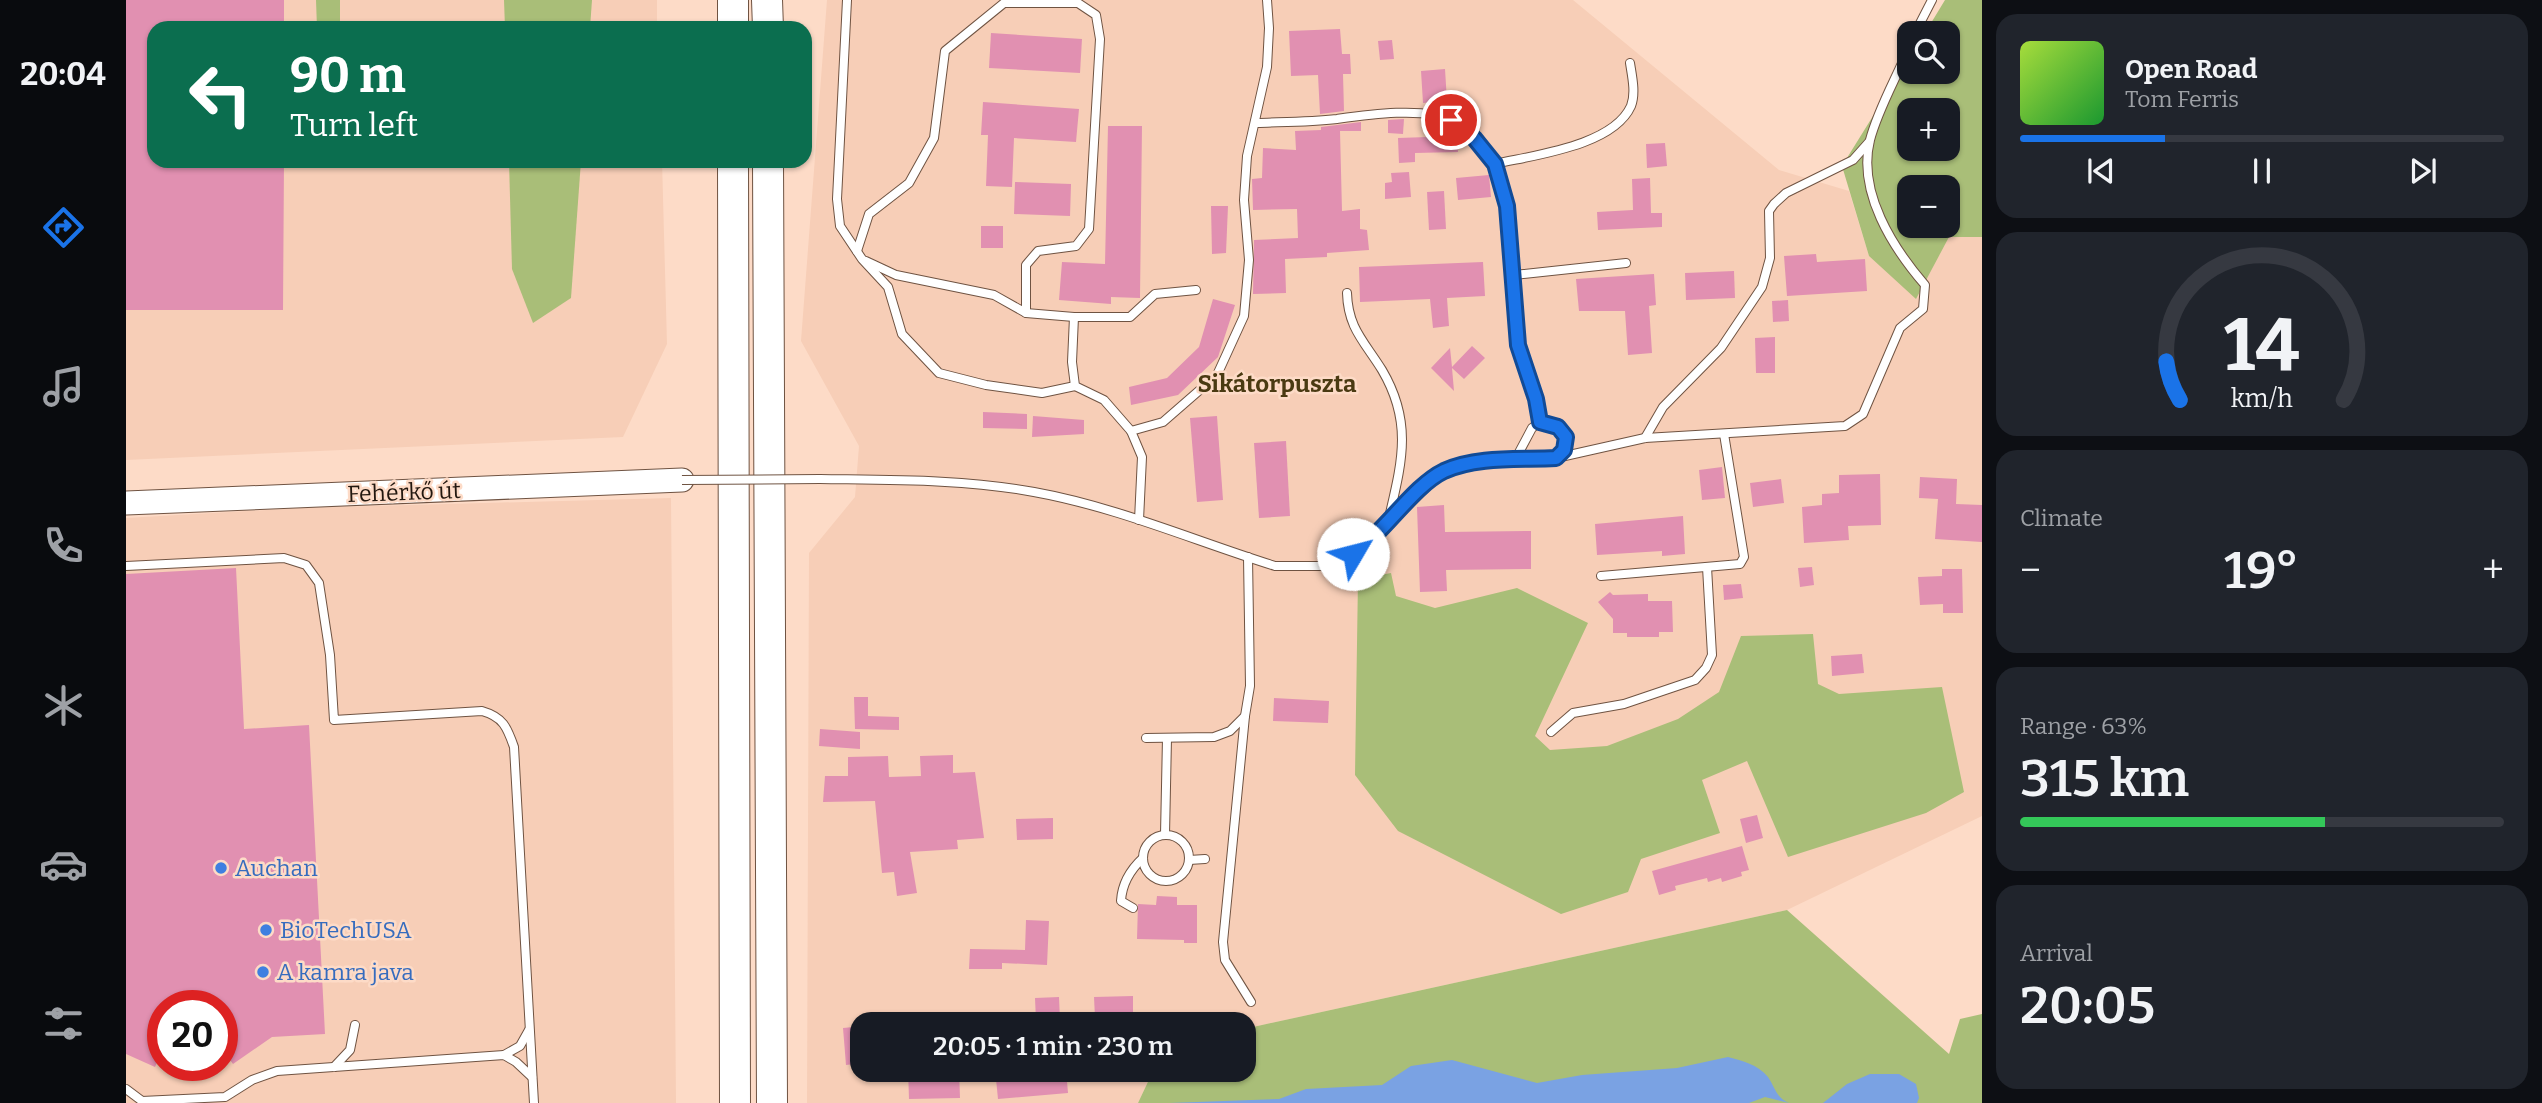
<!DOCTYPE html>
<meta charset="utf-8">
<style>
body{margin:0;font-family:Bitter,serif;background:#20242c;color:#f1f3f6;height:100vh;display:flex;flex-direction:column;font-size:26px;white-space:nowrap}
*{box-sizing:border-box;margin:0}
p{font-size:23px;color:#9ea1a6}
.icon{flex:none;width:38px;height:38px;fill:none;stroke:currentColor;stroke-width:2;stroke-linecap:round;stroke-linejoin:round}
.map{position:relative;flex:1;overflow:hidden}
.sheet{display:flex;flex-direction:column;gap:14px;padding:14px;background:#0d0f14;width:560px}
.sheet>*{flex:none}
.top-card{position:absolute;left:21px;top:21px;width:665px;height:147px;border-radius:21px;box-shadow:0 2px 5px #0004;background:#0b6e4f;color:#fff;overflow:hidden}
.fabs{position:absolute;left:1771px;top:21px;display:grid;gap:14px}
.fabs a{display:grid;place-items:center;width:63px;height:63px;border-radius:14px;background:#171b24;box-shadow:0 2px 5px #0004;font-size:35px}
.speed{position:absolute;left:21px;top:990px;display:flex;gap:14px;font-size:35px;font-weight:700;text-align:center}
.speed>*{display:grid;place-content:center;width:91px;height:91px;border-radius:50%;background:#171b24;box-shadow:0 2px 5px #0004;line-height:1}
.speed .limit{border:10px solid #d22;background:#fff;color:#111}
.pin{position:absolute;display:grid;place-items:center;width:60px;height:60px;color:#fff;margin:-30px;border:4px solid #fff;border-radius:50%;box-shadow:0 2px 7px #0007}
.me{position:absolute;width:77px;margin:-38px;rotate:53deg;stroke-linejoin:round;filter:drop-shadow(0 0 5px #0008)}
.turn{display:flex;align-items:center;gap:24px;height:147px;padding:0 28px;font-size:32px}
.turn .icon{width:91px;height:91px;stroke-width:2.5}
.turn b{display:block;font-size:49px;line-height:60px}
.big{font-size:52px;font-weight:600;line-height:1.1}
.sheet .widget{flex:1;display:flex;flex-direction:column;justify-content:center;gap:10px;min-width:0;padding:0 24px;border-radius:21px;background:#20242c}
.sheet .dial{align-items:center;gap:0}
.dial svg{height:182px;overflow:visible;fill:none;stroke:#363941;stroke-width:7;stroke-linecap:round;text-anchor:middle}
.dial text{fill:#f1f3f6;stroke:none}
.song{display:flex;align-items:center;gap:21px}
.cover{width:84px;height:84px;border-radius:10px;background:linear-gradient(135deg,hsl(80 70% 55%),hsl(130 70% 35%))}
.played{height:7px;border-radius:4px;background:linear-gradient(90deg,#1a73e8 30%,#363941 30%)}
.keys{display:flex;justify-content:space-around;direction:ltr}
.heat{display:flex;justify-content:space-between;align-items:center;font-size:38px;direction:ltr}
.charge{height:10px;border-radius:5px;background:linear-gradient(90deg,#34c759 63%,#363941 0)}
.trip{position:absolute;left:724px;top:1012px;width:406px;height:70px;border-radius:21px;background:#171b24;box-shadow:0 2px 5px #0004;font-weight:600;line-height:70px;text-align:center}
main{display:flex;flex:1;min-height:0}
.tabs{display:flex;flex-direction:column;width:126px;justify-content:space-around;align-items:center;background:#090b0e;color:#9ea1a6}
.tabs .icon{width:49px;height:49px}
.tabs .on{color:#1a73e8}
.tabs b{font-size:32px;color:#f1f3f6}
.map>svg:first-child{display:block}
</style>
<main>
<nav class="tabs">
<b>20:04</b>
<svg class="icon on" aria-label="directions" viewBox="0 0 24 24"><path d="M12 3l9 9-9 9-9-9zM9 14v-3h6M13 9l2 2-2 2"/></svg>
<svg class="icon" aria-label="music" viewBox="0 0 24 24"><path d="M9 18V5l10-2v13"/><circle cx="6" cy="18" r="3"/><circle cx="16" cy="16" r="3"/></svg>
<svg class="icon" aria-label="phone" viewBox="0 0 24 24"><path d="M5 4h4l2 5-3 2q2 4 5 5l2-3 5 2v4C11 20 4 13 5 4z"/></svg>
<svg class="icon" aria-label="climate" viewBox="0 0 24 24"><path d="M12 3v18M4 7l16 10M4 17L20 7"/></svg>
<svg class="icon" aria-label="car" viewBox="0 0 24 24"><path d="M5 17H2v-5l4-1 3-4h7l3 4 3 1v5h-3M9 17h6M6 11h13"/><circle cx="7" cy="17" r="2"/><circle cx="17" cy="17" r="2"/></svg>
<svg class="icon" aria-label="filters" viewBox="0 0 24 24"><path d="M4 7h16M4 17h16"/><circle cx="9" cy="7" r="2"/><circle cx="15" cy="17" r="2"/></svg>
</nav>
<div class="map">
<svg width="1856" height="1103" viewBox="0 0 1856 1103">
<rect width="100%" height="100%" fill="#fddbc7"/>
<g fill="#f7ceb7" fill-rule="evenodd">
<path d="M 0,0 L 531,0 L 531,28 L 28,28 L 28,161 L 536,161 L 541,344 L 497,437 L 0,460 Z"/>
<path d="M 701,0 L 1447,0 L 1653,170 L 1723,191 L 1743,256 L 1790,298 L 1823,236 L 1856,237 L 1856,816 L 1661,910 L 1118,1029 L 1118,1024 L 737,1024 L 737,1069 L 1028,1069 L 1012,1103 L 681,1103 L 683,553 L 729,497 L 733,446 L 675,341 Z"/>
<path d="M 545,498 L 550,1103 L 0,1103 L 0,518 L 176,508 ZM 37,1006 L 96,1006 L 96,1066 L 37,1066 Z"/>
</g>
<g fill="#a9be78" fill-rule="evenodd">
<path d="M 190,0 L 214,0 L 214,28 L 191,28 Z"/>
<path d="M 378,0 L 466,0 L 464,28 L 379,28 Z"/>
<path d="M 1819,0 L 1856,0 L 1856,237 L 1823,237 L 1790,299 L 1743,256 L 1716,166 L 1783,58 L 1783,72 L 1822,72 L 1822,33 L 1799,33 ZM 1783,110 L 1822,110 L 1822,149 L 1783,149 ZM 1783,187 L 1822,187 L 1822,226 L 1783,226 Z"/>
<path d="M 383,161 L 455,161 L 445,298 L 407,323 L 386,269 Z"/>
<path d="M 1265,573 L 1270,596 L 1309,608 L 1391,588 L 1462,623 L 1409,736 L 1424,750 L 1481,746 L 1552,719 L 1593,692 L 1615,636 L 1687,634 L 1692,684 L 1713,694 L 1816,687 L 1838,792 L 1800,813 L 1662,857 L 1621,761 L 1576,780 L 1594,833 L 1515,859 L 1502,892 L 1435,914 L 1272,831 L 1229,775 L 1232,579 Z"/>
<path d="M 1661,910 L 1823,1054 L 1834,1019 L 1856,1014 L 1856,1103 L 1012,1103 L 1028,1069 L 1118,1069 L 1118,1029 Z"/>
</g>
<g fill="#7aa2e3">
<path d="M 1602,1057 C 1617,1061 1631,1064 1642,1077 C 1649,1087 1650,1098 1663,1103 L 1639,1097 L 1623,1103 L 1044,1103 L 1153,1099 L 1180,1089 L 1256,1085 L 1285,1066 L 1326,1060 L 1411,1083 L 1456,1075 L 1551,1068 Z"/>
<path d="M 1744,1074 L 1773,1074 L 1790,1084 L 1793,1098 L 1791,1103 L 1697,1103 L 1721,1084 Z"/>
</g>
<g fill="#e190b1">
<path d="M 0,0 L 158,0 L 158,28 L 28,28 L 28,161 L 158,161 L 157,310 L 0,310 Z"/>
<path d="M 1214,29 L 1216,54 L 1224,54 L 1225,74 L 1217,74 L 1218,111 L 1194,114 L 1192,75 L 1165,76 L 1163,31 Z"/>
<path d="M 865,33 L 956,39 L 954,73 L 863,68 Z"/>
<path d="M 1266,40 L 1268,59 L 1254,60 L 1252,41 Z"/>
<path d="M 1319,69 L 1321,101 L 1297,103 L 1295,71 Z"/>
<path d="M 857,102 L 953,109 L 950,142 L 888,138 L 886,187 L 860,186 L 862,135 L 855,135 Z"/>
<path d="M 1278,119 L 1277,134 L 1262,133 L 1262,120 Z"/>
<path d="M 1235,122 L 1235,131 L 1214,131 L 1216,211 L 1234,209 L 1234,229 L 1241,230 L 1243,250 L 1201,253 L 1201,257 L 1159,259 L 1160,293 L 1127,294 L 1128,240 L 1172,238 L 1171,209 L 1127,210 L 1126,179 L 1136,178 L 1137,148 L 1170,150 L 1169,131 L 1195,130 L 1195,127 Z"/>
<path d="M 982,126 L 1016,126 L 1014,298 L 985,297 L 985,304 L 933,300 L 936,262 L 979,264 Z"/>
<path d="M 1331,136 L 1332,152 L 1289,153 L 1289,162 L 1273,163 L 1272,138 Z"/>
<path d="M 1539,143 L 1541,166 L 1521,168 L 1520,144 Z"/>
<path d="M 1283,172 L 1285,197 L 1259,199 L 1259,183 L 1266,182 L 1265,173 Z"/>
<path d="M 1363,175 L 1365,197 L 1332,200 L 1330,178 Z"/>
<path d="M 1524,178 L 1525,213 L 1536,213 L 1536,227 L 1472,230 L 1471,212 L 1507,210 L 1506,179 Z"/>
<path d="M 889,182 L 945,184 L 944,216 L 888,214 Z"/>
<path d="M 1318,191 L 1320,229 L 1303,230 L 1301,192 Z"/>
<path d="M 1085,206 L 1102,206 L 1100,253 L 1086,254 Z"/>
<rect x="855" y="226" width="22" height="22"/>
<path d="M 1690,254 L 1691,262 L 1739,259 L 1741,291 L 1661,296 L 1658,256 Z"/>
<path d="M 1357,262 L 1359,296 L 1321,298 L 1323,326 L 1307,328 L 1304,299 L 1234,302 L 1233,267 Z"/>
<path d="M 1608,271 L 1609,298 L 1560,300 L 1559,273 Z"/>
<path d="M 1528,274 L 1530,305 L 1523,306 L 1526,353 L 1502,355 L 1499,311 L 1453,311 L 1450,279 Z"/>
<path d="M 1087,299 L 1109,305 L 1092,357 L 1052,395 L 1005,405 L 1003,387 L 1041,378 L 1073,347 Z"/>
<path d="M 1662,300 L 1663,321 L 1647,322 L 1646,301 Z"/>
<path d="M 1649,337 L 1649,373 L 1630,373 L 1629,338 Z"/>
<path d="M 1346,346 L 1359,358 L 1338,379 L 1326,368 L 1328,391 L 1305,368 L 1324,348 L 1326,367 Z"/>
<path d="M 857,412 L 901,414 L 901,429 L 857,428 Z"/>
<path d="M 907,416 L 958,420 L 958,434 L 906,437 Z"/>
<path d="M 1091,416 L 1097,500 L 1071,502 L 1064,418 Z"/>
<path d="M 1160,441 L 1164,516 L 1133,518 L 1128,443 Z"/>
<path d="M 1596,467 L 1599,498 L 1576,500 L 1573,470 Z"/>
<path d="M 1754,474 L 1755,525 L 1722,526 L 1723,540 L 1678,543 L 1676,507 L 1696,505 L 1696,494 L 1713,493 L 1713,475 Z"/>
<path d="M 1794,477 L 1831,479 L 1830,504 L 1856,505 L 1856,542 L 1809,539 L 1812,499 L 1793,498 Z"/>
<path d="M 1655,479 L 1658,503 L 1627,507 L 1624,483 Z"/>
<path d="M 1318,505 L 1319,532 L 1405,531 L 1405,569 L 1320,570 L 1321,591 L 1294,592 L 1291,507 Z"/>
<path d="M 1557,516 L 1559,554 L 1536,556 L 1536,551 L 1471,555 L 1469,524 Z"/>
<path d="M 1686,567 L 1688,585 L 1674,587 L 1672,568 Z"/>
<path d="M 110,568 L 118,729 L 183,725 L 199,1034 L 146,1037 L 107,1064 L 96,1049 L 96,1006 L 37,1006 L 37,1049 L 29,1067 L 0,1054 L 0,574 Z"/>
<path d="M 1816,569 L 1836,569 L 1837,613 L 1817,613 L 1817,604 L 1794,605 L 1792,577 L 1816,576 Z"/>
<path d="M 1615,584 L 1617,598 L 1598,600 L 1597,585 Z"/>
<path d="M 1484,592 L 1487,595 L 1522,594 L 1522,601 L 1546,601 L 1547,632 L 1533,632 L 1533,637 L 1501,637 L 1501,633 L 1487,633 L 1487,619 L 1472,602 Z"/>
<path d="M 1736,654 L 1738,673 L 1706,676 L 1705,656 Z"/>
<path d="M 728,697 L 742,697 L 742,716 L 773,717 L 773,730 L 729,729 Z"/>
<path d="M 1148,698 L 1203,701 L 1202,723 L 1147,721 Z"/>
<path d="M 694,729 L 734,732 L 734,749 L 693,746 Z"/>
<path d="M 827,755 L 827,773 L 849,772 L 858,838 L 831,840 L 832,849 L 784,852 L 791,893 L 771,896 L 768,872 L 756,873 L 749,801 L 697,802 L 699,776 L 722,776 L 722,757 L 762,756 L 763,777 L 795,776 L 794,756 Z"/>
<path d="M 1631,815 L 1637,838 L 1620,843 L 1614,819 Z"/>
<path d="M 927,818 L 927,839 L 891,840 L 890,819 Z"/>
<path d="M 1616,846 L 1623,870 L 1615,872 L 1616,876 L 1596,882 L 1595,878 L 1582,882 L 1581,878 L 1549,886 L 1550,890 L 1533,895 L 1526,871 Z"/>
<path d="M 1031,896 L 1051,897 L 1051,905 L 1071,905 L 1071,943 L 1058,943 L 1058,940 L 1011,939 L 1012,904 L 1030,905 Z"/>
<path d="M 900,920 L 923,921 L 921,965 L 876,963 L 876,969 L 843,969 L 844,949 L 899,950 Z"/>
<path d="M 1007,996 L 1007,1017 L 969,1018 L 968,997 Z"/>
<path d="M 933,997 L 934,1020 L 910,1021 L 909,998 Z"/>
<path d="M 737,1026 L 737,1063 L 720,1065 L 717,1028 Z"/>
<path d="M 782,1069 L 833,1069 L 834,1098 L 783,1099 Z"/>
<path d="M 869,1069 L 940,1069 L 942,1093 L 872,1099 Z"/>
</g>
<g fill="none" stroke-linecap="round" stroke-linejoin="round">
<g stroke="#6f5342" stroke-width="10">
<g id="lane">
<path d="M 721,0 L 711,199 L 714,226 L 736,259 L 762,287 L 776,334 L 813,373 L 860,385 L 916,393 L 949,386"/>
<path d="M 1789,33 L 1806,0"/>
<path d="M 1131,123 C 1157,122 1185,122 1211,119 C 1239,115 1300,106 1326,121 C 1407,164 1374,274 1392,345 C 1398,372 1410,395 1414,422"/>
<path d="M 1369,164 C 1408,155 1487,146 1505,106 C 1510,93 1506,76 1504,63"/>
<path d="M 731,251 L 743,214 L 783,183 L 808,138 L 819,51 L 878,3 L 952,3 L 970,15 L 974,39 L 963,229 L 950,246 L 912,251 L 900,265 L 900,313"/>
<path d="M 740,261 L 770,275 L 868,295 L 900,313 L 948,317"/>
<path d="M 1388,275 L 1500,263"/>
<path d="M 1221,293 C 1222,328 1238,341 1256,370 C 1288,424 1275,465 1262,522"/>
<path d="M 1005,431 L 978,400 L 949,386 L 946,362 L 948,317 L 1004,317 L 1029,294 L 1070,290"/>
<path d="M 1519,438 L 1537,407 L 1595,348 L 1636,287 L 1644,258 L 1643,211 L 1648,204 L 1660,193 L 1727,160 L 1743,142"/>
<path d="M 1389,460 L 1406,428 L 1414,422 L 1432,427 L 1440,437 L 1439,450 L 1431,457"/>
<path d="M 694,479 C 766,480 838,479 908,492 C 991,507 1069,541 1149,566 L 1195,566 L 1227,553 L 1254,533 L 1316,472 L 1341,463 L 1430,458 L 1519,438 L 1719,426 L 1737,414 L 1774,328 L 1797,309 L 1799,285 C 1767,248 1731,192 1744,140 C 1752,109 1771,77 1783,47"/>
<path d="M 1013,520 L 1016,457 L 1005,431 L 1037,422 L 1091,375 L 1118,316 L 1123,260 L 1118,200 L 1121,156 L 1141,67 L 1143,28 L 1141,0"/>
<path d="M 0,566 L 158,558 L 180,565 L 193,583 L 204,655 L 208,720 L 356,711 C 377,717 381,727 388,747 L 408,1103"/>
<path d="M 1475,576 L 1614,564 L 1618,557 L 1598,434"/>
<path d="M 1119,716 L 1097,942 L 1099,960 L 1125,1002"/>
<path d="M 1425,732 L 1447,713 L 1498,704 L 1569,680 L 1580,668 L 1586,655 L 1581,567"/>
<path d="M 1020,738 L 1088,737 L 1104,731 L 1119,716 L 1124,686 L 1122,557"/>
<circle cx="1040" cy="858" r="23"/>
<path d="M 1039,835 L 1041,738"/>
<path d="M 1063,860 L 1079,859"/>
<path d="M 1007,908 L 995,901 C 996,883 1004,870 1017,858"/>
<path d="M 378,1055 L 394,1046 L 403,1030"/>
<path d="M 208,1067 L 224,1050 L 229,1025"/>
<path d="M 0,1089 L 16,1101 L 99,1097 L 126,1080 L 151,1071 L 378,1055 L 390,1062 L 406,1077"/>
</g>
</g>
<g stroke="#6f5342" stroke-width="25">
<path id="secondary" d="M 0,503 L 556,480"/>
</g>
<g stroke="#6f5342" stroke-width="32">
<g id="highway">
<path d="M 607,0 L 607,28"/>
<path d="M 641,0 L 642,28"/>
<path d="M 607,161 L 609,1103"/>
<path d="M 642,161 L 646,1103"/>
</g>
</g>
<use href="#lane" stroke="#fff" stroke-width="8"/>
<use href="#secondary" stroke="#fff" stroke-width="23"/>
<use href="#highway" stroke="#fff" stroke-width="30"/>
<g stroke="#6f5342" stroke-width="10" stroke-linecap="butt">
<path id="lane-bridge" d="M 556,480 L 694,479"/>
</g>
<use href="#lane-bridge" stroke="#fff" stroke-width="8"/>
</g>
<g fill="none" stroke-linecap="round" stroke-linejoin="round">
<g stroke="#114b97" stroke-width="18">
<path id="route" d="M 1227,554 C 1259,532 1287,486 1318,471 C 1351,456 1394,460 1430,458 L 1438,450 L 1440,437 L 1432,427 L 1414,422 L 1410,399 L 1392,345 L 1381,206 L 1369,164 L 1348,138 L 1325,120"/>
</g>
<use href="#route" stroke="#1a73e8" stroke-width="12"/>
</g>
<g fill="#3f7fe0" stroke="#fddbc7" stroke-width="2.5">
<circle cx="95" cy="868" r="7"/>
<circle cx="140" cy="930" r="7"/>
<circle cx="137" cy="972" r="7"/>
</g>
<g text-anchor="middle" stroke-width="5" stroke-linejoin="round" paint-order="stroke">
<g font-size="23" fill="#22170f" stroke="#fddbc7">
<text transform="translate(278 492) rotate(-2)" y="8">Fehérkő út</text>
</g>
<g font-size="23" fill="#366cbe" stroke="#fddbc7" text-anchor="start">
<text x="109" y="876">Auchan</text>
<text x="154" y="938">BioTechUSA</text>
<text x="151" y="980">A kamra java</text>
</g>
<g font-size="24" font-weight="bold" fill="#4a3a12" stroke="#fddbc7">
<text x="1151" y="392">Sikátorpuszta</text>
</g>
</g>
</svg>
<div class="fabs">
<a><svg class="icon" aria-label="search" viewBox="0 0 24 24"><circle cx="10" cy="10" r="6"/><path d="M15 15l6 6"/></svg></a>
<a>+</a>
<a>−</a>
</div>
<div class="speed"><div class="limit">20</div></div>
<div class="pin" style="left:1325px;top:120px;background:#d93025"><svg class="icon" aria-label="arrive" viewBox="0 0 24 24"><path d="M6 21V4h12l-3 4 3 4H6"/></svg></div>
<svg class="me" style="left:1227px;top:554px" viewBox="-20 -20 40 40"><circle r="19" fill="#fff"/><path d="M0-13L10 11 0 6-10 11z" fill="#1a73e8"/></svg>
<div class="trip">20:05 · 1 min · 230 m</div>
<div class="top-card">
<div class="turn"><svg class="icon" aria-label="left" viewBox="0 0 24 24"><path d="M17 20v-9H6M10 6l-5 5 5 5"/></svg><div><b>90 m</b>Turn left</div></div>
</div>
</div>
<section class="sheet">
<div class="widget">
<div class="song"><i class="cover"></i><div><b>Open Road</b><p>Tom Ferris</p></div></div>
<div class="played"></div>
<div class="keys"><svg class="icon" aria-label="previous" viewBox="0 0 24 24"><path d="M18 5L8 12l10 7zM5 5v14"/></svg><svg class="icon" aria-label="pause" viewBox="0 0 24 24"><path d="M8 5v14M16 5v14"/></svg><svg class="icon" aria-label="next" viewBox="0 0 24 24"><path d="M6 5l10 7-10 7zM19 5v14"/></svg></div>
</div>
<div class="widget dial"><svg viewBox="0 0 100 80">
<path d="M14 69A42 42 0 1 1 86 69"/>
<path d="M14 69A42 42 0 0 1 8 52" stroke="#1a73e8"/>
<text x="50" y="56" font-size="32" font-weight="700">14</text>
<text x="50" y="72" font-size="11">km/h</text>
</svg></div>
<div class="widget"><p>Climate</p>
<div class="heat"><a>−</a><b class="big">19°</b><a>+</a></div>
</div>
<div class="widget"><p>Range · 63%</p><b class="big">315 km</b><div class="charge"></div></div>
<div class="widget"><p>Arrival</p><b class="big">20:05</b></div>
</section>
</main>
